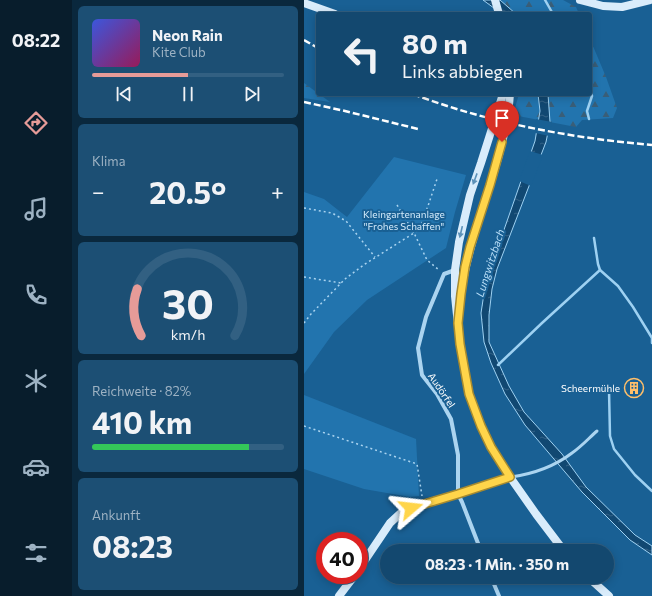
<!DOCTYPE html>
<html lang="de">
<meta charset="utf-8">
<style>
body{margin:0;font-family:Commissioner,sans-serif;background:#1c4f74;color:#f1f3f6;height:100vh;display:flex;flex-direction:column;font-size:15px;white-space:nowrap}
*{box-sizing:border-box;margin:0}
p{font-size:13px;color:#9db2c3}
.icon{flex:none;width:22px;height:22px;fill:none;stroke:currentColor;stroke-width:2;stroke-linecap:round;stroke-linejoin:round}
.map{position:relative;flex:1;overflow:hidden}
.drawer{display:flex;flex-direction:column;gap:6px;padding:6px;background:#0a283d;width:232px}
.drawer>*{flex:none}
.banner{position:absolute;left:12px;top:12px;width:276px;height:84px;border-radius:4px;box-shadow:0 2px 10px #0003,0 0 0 1px #326082;background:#13486f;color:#f1f3f6;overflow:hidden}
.speed{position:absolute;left:12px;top:532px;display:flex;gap:8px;font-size:20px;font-weight:700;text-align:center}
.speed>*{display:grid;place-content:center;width:52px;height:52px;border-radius:50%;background:#13486f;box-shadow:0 2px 10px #0003,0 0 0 1px #326082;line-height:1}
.speed .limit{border:6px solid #d22;background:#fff;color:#111}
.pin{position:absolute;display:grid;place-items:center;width:34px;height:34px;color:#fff;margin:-41px -17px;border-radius:50% 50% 50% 0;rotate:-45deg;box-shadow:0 0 4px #0007}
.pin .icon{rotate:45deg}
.me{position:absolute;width:44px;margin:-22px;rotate:73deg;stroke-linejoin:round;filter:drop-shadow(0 0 3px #0008)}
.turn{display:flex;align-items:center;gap:14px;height:84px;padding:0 20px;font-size:18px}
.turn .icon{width:52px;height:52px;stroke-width:2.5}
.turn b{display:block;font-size:28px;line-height:34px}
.big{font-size:30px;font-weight:700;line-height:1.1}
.drawer .widget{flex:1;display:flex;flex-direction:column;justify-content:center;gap:6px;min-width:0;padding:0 14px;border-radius:6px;background:#1c4f74}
.drawer .dial{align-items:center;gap:0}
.dial svg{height:104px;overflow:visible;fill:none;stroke:#326082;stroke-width:7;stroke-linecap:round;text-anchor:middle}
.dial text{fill:#f1f3f6;stroke:none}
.song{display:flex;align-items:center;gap:12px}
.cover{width:48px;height:48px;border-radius:6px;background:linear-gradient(135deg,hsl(230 70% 55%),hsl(330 70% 35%))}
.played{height:4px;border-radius:2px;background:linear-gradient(90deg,#e69b98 50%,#326082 50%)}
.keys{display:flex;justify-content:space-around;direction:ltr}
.heat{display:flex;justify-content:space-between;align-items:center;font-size:22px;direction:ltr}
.charge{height:6px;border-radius:3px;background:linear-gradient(90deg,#34c759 82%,#326082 0)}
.trip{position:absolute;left:76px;top:544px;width:234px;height:40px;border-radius:20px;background:#13486f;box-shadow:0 2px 10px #0003,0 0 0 1px #326082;font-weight:700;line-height:40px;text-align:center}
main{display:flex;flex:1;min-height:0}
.menu{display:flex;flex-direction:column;width:72px;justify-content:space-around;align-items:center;background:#081d2c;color:#9db2c3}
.menu .icon{width:28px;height:28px}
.menu .current{color:#e69b98}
.menu b{font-size:18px;color:#f1f3f6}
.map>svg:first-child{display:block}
</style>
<main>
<nav class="menu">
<b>08:22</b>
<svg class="icon current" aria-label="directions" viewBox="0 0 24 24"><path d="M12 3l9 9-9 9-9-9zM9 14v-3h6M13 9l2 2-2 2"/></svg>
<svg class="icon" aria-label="music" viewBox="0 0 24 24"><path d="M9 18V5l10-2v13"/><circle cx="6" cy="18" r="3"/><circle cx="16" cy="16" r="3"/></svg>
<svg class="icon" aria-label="phone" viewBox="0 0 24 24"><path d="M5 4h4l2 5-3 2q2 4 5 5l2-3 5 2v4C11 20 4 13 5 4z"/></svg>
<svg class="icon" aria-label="climate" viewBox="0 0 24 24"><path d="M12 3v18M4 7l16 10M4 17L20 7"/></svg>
<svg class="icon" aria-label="car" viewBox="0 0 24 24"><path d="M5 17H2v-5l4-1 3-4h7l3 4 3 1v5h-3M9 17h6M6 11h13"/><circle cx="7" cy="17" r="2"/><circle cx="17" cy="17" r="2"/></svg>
<svg class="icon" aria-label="filters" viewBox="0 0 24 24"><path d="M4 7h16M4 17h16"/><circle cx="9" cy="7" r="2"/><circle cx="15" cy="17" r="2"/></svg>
</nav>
<section class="drawer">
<div class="widget">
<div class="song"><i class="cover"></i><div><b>Neon Rain</b><p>Kite Club</p></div></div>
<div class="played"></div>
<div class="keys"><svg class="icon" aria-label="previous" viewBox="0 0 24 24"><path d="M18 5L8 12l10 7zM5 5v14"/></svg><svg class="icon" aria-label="pause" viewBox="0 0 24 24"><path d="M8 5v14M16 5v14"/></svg><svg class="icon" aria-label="next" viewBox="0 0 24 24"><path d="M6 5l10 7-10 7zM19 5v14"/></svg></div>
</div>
<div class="widget"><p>Klima</p>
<div class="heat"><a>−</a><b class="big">20.5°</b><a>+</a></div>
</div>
<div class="widget dial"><svg viewBox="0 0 100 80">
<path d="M14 69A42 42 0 1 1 86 69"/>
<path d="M14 69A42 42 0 0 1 11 33" stroke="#e69b98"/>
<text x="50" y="56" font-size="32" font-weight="700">30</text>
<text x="50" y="72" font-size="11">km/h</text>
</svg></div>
<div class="widget"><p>Reichweite · 82%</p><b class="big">410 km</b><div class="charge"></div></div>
<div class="widget"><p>Ankunft</p><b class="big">08:23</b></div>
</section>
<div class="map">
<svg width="348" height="596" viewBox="0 0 348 596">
<defs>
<pattern id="forest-firs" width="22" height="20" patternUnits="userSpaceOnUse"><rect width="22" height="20" fill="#2274ae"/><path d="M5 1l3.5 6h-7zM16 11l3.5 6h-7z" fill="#395e78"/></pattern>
<pattern id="water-ripples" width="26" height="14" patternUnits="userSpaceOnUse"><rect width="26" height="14" fill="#114872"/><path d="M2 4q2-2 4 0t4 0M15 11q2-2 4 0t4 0" fill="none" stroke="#356387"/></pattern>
</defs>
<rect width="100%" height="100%" fill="#196094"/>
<g fill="#2274ae">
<path d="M 90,157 L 162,175 L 151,212 L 142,248 L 63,300 L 30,332 L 0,374 L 0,192 L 20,199 L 43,217 Z"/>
<path d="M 0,395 L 112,439 L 115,496 L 106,497 L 60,489 L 0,469 Z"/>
</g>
<g fill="url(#forest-firs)">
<path d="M 198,0 L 259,0 L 272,7 L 275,14 L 202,14 Z"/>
<path d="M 286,39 L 302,77 L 313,108 L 309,118 L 278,120 L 272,127 L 209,115 L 215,94 L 286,94 Z"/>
<path d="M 0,83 L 26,102 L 0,98 Z"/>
</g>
<g fill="url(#water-ripples)" stroke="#9ed1f2">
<path d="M 179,0 L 196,0 L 212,14 L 198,14 Z"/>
<path d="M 234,94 L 244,94 L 246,122 L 242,142 L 193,269 L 188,289 L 185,315 L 185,342 L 205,386 L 220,412 L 258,454 L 282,487 L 331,535 L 348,546 L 348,555 L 326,540 L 278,492 L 221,425 L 201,394 L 187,363 L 180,342 L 177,313 L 181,287 L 187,267 L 231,141 L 236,111 Z"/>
</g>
<g fill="#196094">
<path d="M 232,119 L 248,122 L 245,136 L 231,133 Z"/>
<path d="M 226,151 L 239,155 L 227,186 L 215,181 Z"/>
</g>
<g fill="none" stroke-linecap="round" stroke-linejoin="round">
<g stroke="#9ed1f2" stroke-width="2.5">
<path d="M 241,0 L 249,14"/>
<path d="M 285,119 L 283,111 L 288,96 L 286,90"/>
<path d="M 290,238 L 294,264 L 296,270 L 314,286 L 329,307 L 348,338 L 348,343"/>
<path d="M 194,365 L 238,323 L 296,270"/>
<path d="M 305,390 L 306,436 L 310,449 L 331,475 L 348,491"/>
</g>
<g stroke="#abd4f0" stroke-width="1.5" stroke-dasharray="2 3" stroke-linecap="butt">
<path d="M 93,205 L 110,233 L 116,228 L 124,206 L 133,179"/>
<path d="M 0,208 L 28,213 L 42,221 L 71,257"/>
<path d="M 0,277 L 37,283"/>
<path d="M 0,323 L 7,314 L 41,279 L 61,264 L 110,233 L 123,260 L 135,270"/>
<path d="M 0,426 L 113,464 L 118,496"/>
</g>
<path stroke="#abd4f0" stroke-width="3" d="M 207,477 C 228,474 251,466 268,453 C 277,447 285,438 293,431"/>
<g stroke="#abd4f0" stroke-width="4">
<path d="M 151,270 L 140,274 L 122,317 L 114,348 L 118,375 L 133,394 L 147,419 L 154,455 L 154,494 L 158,502 L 177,551"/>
<path d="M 187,577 L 195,596"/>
</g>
<g stroke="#d9ecfb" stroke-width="8">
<path d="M 191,0 L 195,14"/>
<path d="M 276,0 L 299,6 L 318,7 L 346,0"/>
<path d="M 0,3 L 31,14"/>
<path d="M 199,94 L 177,163 L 166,195 L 155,242 L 151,270 L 151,296 L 156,344 L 165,394 L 177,426 L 187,447 L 206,477 L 232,514 L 260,551"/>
<path d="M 156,303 C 163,231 201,166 206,94"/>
<path d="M 55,569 L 86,523 L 99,511 L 115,505 L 154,494 L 206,477"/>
<path d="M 284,577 L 305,596"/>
<path d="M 35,596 L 51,575"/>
</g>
<g stroke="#fff" stroke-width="2.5" stroke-dasharray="7 3" stroke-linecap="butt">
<path d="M 0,40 L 14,48"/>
<path d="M 109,94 C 185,123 267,138 348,145"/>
<path d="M 0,102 L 41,111 L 114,129"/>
</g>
</g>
<defs><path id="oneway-solid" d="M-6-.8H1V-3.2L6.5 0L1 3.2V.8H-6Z"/></defs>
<g fill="#5c91b8">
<use href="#oneway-solid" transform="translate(171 179) rotate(110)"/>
<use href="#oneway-solid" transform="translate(157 232) rotate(103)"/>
</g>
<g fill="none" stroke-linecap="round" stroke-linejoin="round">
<g stroke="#a68a30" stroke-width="10">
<path id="route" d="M 107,508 L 154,494 L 206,477 L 187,447 L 177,426 L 165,394 L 156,344 L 154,323 L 157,294 L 161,267 L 166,247 L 186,185 L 198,142"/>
</g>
<use href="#route" stroke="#ffd54a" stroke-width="7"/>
</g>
<defs>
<g id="building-ring" transform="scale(1)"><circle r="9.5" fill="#196094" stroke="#ffbf6a" stroke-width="1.5"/><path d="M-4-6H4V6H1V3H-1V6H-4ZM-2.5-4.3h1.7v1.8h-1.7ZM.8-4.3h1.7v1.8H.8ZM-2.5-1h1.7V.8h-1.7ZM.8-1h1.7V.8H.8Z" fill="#ffbf6a"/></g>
</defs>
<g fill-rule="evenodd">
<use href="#building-ring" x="330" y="388"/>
</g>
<g text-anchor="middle" stroke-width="4" stroke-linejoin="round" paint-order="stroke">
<g font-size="10" fill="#d2eafb" stroke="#196094">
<text x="100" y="218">Kleingartenanlage<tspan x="100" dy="12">"Frohes Schaffen"</tspan></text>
</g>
<g font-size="10" fill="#fff" stroke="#196094" text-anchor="end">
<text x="316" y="392">Scheermühle</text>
</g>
<g font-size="10" fill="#fff" stroke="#196094">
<text transform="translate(138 390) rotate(56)" y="4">Audörfel</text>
</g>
<g font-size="11" font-style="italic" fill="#b7ddf7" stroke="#196094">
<text transform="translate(186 263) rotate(-72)" y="4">Lungwitzbach</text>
</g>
</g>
</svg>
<div class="speed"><div class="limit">40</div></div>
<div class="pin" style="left:198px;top:142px;background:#d93025"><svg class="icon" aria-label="arrive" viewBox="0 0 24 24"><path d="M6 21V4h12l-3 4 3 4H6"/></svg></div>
<svg class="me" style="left:107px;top:508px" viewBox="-20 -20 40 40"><path d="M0-17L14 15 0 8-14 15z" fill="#ffd54a" stroke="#fff" stroke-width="4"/></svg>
<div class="trip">08:23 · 1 Min. · 350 m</div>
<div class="banner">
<div class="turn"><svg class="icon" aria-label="left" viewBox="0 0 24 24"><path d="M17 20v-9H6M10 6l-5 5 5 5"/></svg><div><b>80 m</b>Links abbiegen</div></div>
</div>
</div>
</main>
